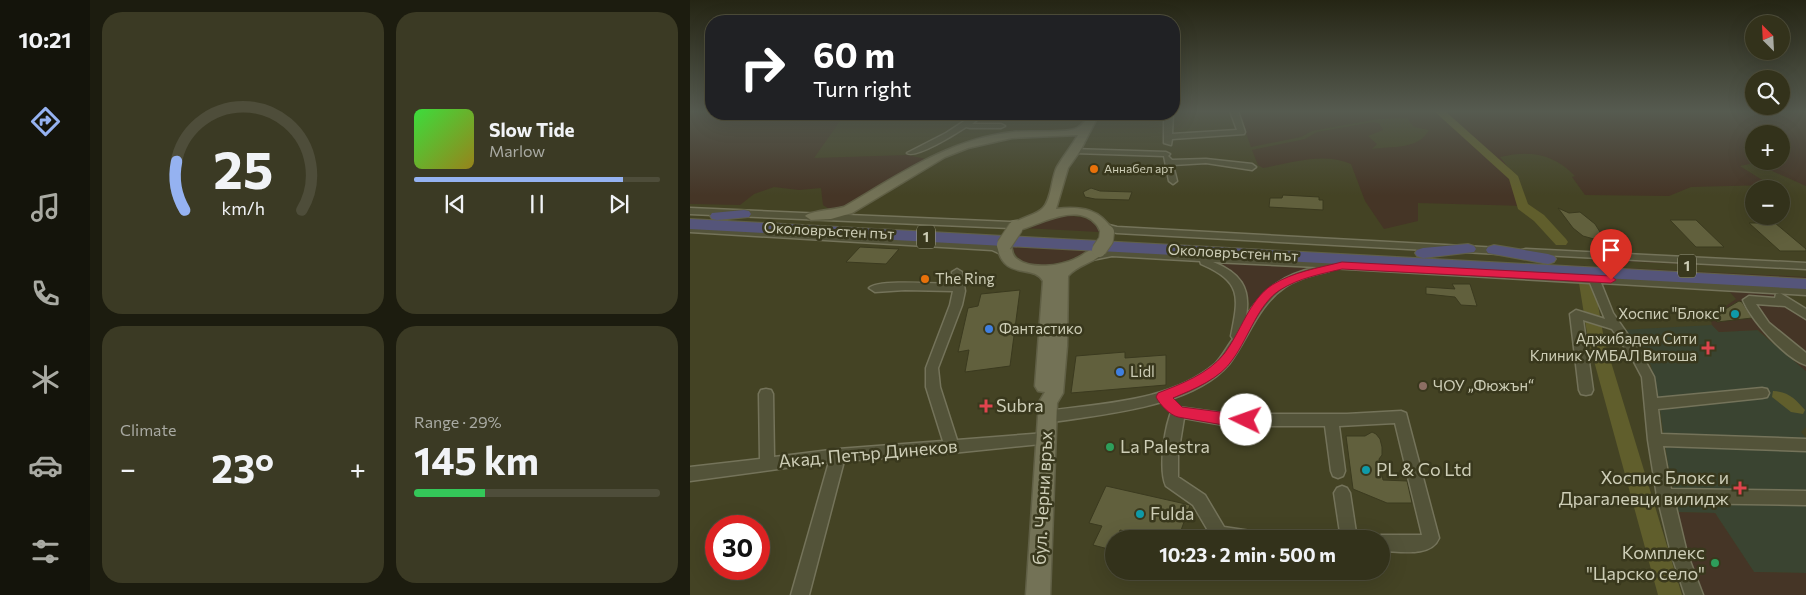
<!DOCTYPE html>
<meta charset="utf-8">
<style>
body{margin:0;font-family:Commissioner,sans-serif;background:#3b3a24;color:#f1f3f6;height:100vh;display:flex;flex-direction:column;font-size:19px;white-space:nowrap}
*{box-sizing:border-box;margin:0}
p{font-size:16px;color:#a9aaa3}
.icon{flex:none;width:28px;height:28px;fill:none;stroke:currentColor;stroke-width:2;stroke-linecap:round;stroke-linejoin:round}
.map{position:relative;flex:1;overflow:hidden}
.drawer{display:flex;flex-direction:column;gap:12px;padding:12px;background:#1c1c0f;width:600px}
.drawer>*{flex:none}
.guide{position:absolute;left:15px;top:15px;width:475px;height:105px;border-radius:20px;box-shadow:0 5px 20px #0002,0 0 0 1px #4e4d3a;background:#202124;color:#fff;overflow:hidden}
.needle{width:32px;rotate:336deg}
.controls{position:absolute;left:1055px;top:15px;display:grid;gap:10px}
.controls a{display:grid;place-items:center;width:45px;height:45px;border-radius:50%;background:#33321b;box-shadow:0 5px 20px #0002,0 0 0 1px #4e4d3a;font-size:25px}
.speed{position:absolute;left:15px;top:515px;display:flex;gap:10px;font-size:25px;font-weight:700;text-align:center}
.speed>*{display:grid;place-content:center;width:65px;height:65px;border-radius:50%;background:#33321b;box-shadow:0 5px 20px #0002,0 0 0 1px #4e4d3a;line-height:1}
.speed .limit{border:8px solid #d22;background:#fff;color:#111}
.pin{position:absolute;display:grid;place-items:center;width:42px;height:42px;color:#fff;margin:-51px -21px;border-radius:50% 50% 50% 0;rotate:-45deg;box-shadow:0 0 5px #0007}
.pin .icon{rotate:45deg}
.me{position:absolute;width:55px;margin:-28px;rotate:273deg;stroke-linejoin:round;filter:drop-shadow(0 0 4px #0008)}
.turn{display:flex;align-items:center;gap:18px;height:105px;padding:0 25px;font-size:22px}
.turn .icon{width:65px;height:65px;stroke-width:2.5}
.turn b{display:block;font-size:35px;line-height:42px}
.big{font-size:38px;font-weight:700;line-height:1.1}
.drawer .card{flex:1;display:flex;flex-direction:column;justify-content:center;gap:8px;min-width:0;padding:0 18px;border-radius:20px;background:#3b3a24}
.drawer .dial{align-items:center;gap:0}
.dial svg{height:130px;overflow:visible;fill:none;stroke:#4e4d3a;stroke-width:7;stroke-linecap:round;text-anchor:middle}
.dial text{fill:#f1f3f6;stroke:none}
.song{display:flex;align-items:center;gap:15px}
.cover{width:60px;height:60px;border-radius:8px;background:linear-gradient(135deg,hsl(120 70% 55%),hsl(50 70% 35%))}
.played{height:5px;border-radius:2px;background:linear-gradient(90deg,#95b2f1 85%,#4e4d3a 85%)}
.keys{display:flex;justify-content:space-around;direction:ltr}
.heat{display:flex;justify-content:space-between;align-items:center;font-size:28px;direction:ltr}
.charge{height:8px;border-radius:4px;background:linear-gradient(90deg,#34c759 29%,#4e4d3a 0)}
.drawer .tiles{flex:1;display:grid;gap:12px;grid-template-columns:repeat(2,1fr)}
.trip{position:absolute;left:415px;top:530px;width:285px;height:50px;border-radius:25px;background:#33321b;box-shadow:0 5px 20px #0002,0 0 0 1px #4e4d3a;font-weight:700;line-height:50px;text-align:center}
main{display:flex;flex:1;min-height:0}
.dock{display:flex;flex-direction:column;width:90px;justify-content:space-around;align-items:center;background:#14140b;color:#a9aaa3}
.dock .icon{width:35px;height:35px}
.dock .current{color:#95b2f1}
.dock b{font-size:22px;color:#f1f3f6}
.map>svg:first-child{display:block}
</style>
<main>
<nav class="dock">
<b>10:21</b>
<svg class="icon current" aria-label="directions" viewBox="0 0 24 24"><path d="M12 3l9 9-9 9-9-9zM9 14v-3h6M13 9l2 2-2 2"/></svg>
<svg class="icon" aria-label="music" viewBox="0 0 24 24"><path d="M9 18V5l10-2v13"/><circle cx="6" cy="18" r="3"/><circle cx="16" cy="16" r="3"/></svg>
<svg class="icon" aria-label="phone" viewBox="0 0 24 24"><path d="M5 4h4l2 5-3 2q2 4 5 5l2-3 5 2v4C11 20 4 13 5 4z"/></svg>
<svg class="icon" aria-label="climate" viewBox="0 0 24 24"><path d="M12 3v18M4 7l16 10M4 17L20 7"/></svg>
<svg class="icon" aria-label="car" viewBox="0 0 24 24"><path d="M5 17H2v-5l4-1 3-4h7l3 4 3 1v5h-3M9 17h6M6 11h13"/><circle cx="7" cy="17" r="2"/><circle cx="17" cy="17" r="2"/></svg>
<svg class="icon" aria-label="filters" viewBox="0 0 24 24"><path d="M4 7h16M4 17h16"/><circle cx="9" cy="7" r="2"/><circle cx="15" cy="17" r="2"/></svg>
</nav>
<section class="drawer">
<div class="tiles">
<div class="card dial"><svg viewBox="0 0 100 80">
<path d="M14 69A42 42 0 1 1 86 69"/>
<path d="M14 69A42 42 0 0 1 9 39" stroke="#95b2f1"/>
<text x="50" y="56" font-size="32" font-weight="700">25</text>
<text x="50" y="72" font-size="11">km/h</text>
</svg></div>
<div class="card">
<div class="song"><i class="cover"></i><div><b>Slow Tide</b><p>Marlow</p></div></div>
<div class="played"></div>
<div class="keys"><svg class="icon" aria-label="previous" viewBox="0 0 24 24"><path d="M18 5L8 12l10 7zM5 5v14"/></svg><svg class="icon" aria-label="pause" viewBox="0 0 24 24"><path d="M8 5v14M16 5v14"/></svg><svg class="icon" aria-label="next" viewBox="0 0 24 24"><path d="M6 5l10 7-10 7zM19 5v14"/></svg></div>
</div>
<div class="card"><p>Climate</p>
<div class="heat"><a>−</a><b class="big">23°</b><a>+</a></div>
</div>
<div class="card"><p>Range · 29%</p><b class="big">145 km</b><div class="charge"></div></div>
</div>
</section>
<div class="map">
<svg width="1116" height="595" viewBox="0 0 1116 595">
<rect width="100%" height="100%" fill="#444324"/>
<path fill="#3a4431" d="M 1022,325 L 1029,332 L 1067,330 L 1116,371 L 1116,427 L 1111,432 L 1116,438 L 1116,573 L 1064,572 L 1025,513 L 989,512 L 978,464 L 968,396 L 961,365 L 931,330 Z"/>
<g fill="#453526" fill-rule="evenodd">
<path d="M 0,111 L 21,111 L 21,114 L 155,114 L 124,158 L 217,155 L 236,159 L 158,205 L 139,209 L 133,205 L 131,188 L 109,190 L 84,187 L 64,194 L 50,205 L 0,204 Z"/>
<path d="M 548,111 L 1116,111 L 1116,186 L 1064,163 L 1050,166 L 1080,185 L 1001,187 L 979,196 L 895,195 L 882,177 L 885,176 C 863,153 839,150 810,157 L 829,181 L 836,206 L 728,203 L 728,221 L 694,229 L 675,201 L 661,164 C 633,152 602,163 573,168 L 568,165 L 562,150 L 615,139 L 627,132 L 683,122 L 689,123 L 693,130 L 678,136 L 687,144 L 682,149 C 702,146 728,150 739,130 L 724,127 L 717,118 L 689,119 L 622,131 L 611,137 L 561,147 ZM 1064,134 L 1091,134 L 1091,161 L 1064,161 Z"/>
<path d="M 369,216 C 384,216 404,215 409,232 L 333,228 Z"/>
<path d="M 322,245 L 401,250 C 382,262 328,279 322,245 Z"/>
<path d="M 908,258 L 1116,269 L 1116,270 L 928,261 Z"/>
<path d="M 530,263 L 617,268 L 618,268 L 584,283 L 560,307 C 558,285 549,274 530,263 Z"/>
<path d="M 878,265 L 1116,277 L 1116,279 L 878,267 Z"/>
<path d="M 1039,291 L 1093,293 L 1116,310 L 1116,371 L 1068,330 L 1029,332 L 1022,325 L 1020,317 L 1046,299 Z"/>
<path d="M 979,512 L 1025,513 L 1064,572 L 1116,573 L 1116,595 L 1004,595 Z"/>
</g>
<path fill="#605e2c" d="M 1083,391 C 1099,392 1105,399 1115,410 L 1113,414 L 1101,412 L 1082,397 Z"/>
<g fill="none" stroke-linecap="round" stroke-linejoin="round">
<g fill="#605e2c" fill-rule="evenodd">
<path d="M 744,111 L 755,111 L 828,176 L 838,204 L 854,215 L 876,239 L 878,242 L 876,245 L 866,245 L 844,221 L 828,209 L 819,179 Z"/>
<path d="M 896,278 L 901,280 L 905,288 L 914,339 L 992,595 L 968,595 L 898,339 L 889,283 L 891,280 Z"/>
</g>
</g>
<g fill="#61603d" stroke="#3b3a1f">
<path d="M 401,188 L 410,191 L 442,192 L 439,200 L 405,199 L 395,197 L 393,192 Z"/>
<path d="M 593,195 L 629,197 L 629,200 L 633,200 L 633,210 L 579,207 L 580,198 L 592,198 Z"/>
<path d="M 868,208 L 879,213 L 890,212 L 905,224 L 910,232 L 910,235 L 904,239 L 893,236 L 883,228 Z"/>
<path d="M 980,220 L 1006,220 L 1034,247 L 1006,247 Z"/>
<path d="M 1059,223 L 1085,223 L 1116,249 L 1116,251 L 1090,251 Z"/>
<path d="M 170,247 L 209,249 L 196,264 L 156,262 Z"/>
<path d="M 762,284 L 780,284 L 787,306 L 771,305 L 765,297 L 736,294 L 736,287 L 765,289 Z"/>
<path d="M 330,290 L 320,366 L 275,372 L 279,350 L 268,352 L 278,308 L 288,306 L 291,294 Z"/>
<path d="M 1049,301 L 1052,302 L 1062,318 L 1027,322 L 1022,317 Z"/>
<path d="M 435,352 L 435,358 L 476,355 L 476,385 L 381,393 L 386,356 Z"/>
<path d="M 682,432 L 686,434 L 690,439 L 692,447 L 692,455 L 689,459 L 693,480 L 717,481 L 722,503 L 697,503 L 663,489 L 656,436 L 675,436 Z"/>
<path d="M 416,486 L 500,505 L 488,539 L 470,539 L 430,530 L 427,539 L 424,539 L 422,550 L 403,545 L 412,526 L 399,523 Z"/>
</g>
<g fill="none" stroke-linecap="round" stroke-linejoin="round">
<g stroke="#74735a" stroke-width="3">
<g id="minor">
<path d="M 540,111 L 548,111 L 555,132 L 554,134 L 482,139 L 481,145 L 474,143 L 474,122 L 476,114 L 483,114 L 482,134 L 547,130 Z"/>
<path d="M 285,114 L 294,114 L 282,124 L 311,124 L 315,126 L 311,128 L 280,128 L 276,127 C 267,133 226,159 217,153 L 256,133 Z"/>
<path d="M 382,149 L 476,152 L 480,154 L 478,156 L 482,160 L 516,159 L 562,164 L 566,167 L 562,170 L 516,163 L 483,165 L 487,181 L 483,184 L 479,181 L 474,156 L 385,153 L 381,151 Z"/>
<path d="M 0,208 L 320,222 L 333,220 L 338,223 L 336,225 L 320,228 L 0,214 Z"/>
<path d="M 415,224 L 427,227 L 810,248 L 815,251 L 810,254 L 427,233 L 412,229 L 410,227 Z"/>
<path d="M 0,226 L 304,244 L 320,253 L 315,256 L 302,250 L 0,232 Z"/>
<path d="M 836,249 L 1116,263 L 1116,269 L 832,254 L 831,252 L 832,250 Z"/>
<path d="M 422,250 L 1116,287 L 1116,295 L 911,283 L 923,313 L 952,355 L 964,377 L 967,398 L 1072,388 L 1077,389 L 1079,393 L 1077,397 L 1072,398 L 968,409 L 971,434 L 1116,439 L 1116,451 L 973,446 L 981,489 L 1116,491 L 1116,505 L 985,503 L 997,553 L 1013,595 L 995,595 L 981,553 L 967,496 L 958,440 L 952,377 L 943,360 L 922,329 L 893,320 L 903,390 L 901,394 L 896,395 L 891,394 L 889,390 L 880,314 L 886,310 L 915,319 L 900,283 L 640,268 L 639,271 C 624,275 608,278 595,287 C 568,305 558,339 539,364 C 502,408 411,414 357,423 L 352,421 L 350,417 L 352,413 L 357,411 C 412,403 480,402 525,364 C 532,357 537,347 543,339 L 541,336 C 549,296 552,282 511,264 L 510,261 L 422,256 L 402,260 L 397,257 L 398,255 ZM 523,262 L 627,267 C 593,275 576,287 556,316 C 561,287 550,273 523,262 Z"/>
<path d="M 267,269 L 272,272 L 275,291 L 272,305 L 248,368 L 250,387 L 267,440 L 356,433 L 361,435 L 363,439 L 361,443 L 262,453 L 154,461 L 119,595 L 101,595 L 139,462 L 0,481 L 0,467 L 70,459 L 69,394 L 71,390 L 76,389 L 81,390 L 83,394 L 84,457 L 148,449 L 253,441 L 236,387 L 236,368 L 260,305 L 263,291 L 215,290 L 185,292 L 179,288 C 188,279 248,284 263,284 L 262,272 Z"/>
<path d="M 1090,293 L 1116,309 L 1116,319 L 1095,306 L 1066,304 L 1079,323 L 1116,353 L 1116,365 C 1095,358 1061,320 1053,300 L 1059,296 L 1085,298 L 1086,294 Z"/>
<path d="M 488,407 L 539,414 L 657,414 L 711,411 L 716,413 L 749,538 C 741,558 709,551 691,551 L 691,539 L 685,539 L 691,535 L 732,535 L 705,423 L 649,426 L 655,471 L 653,476 L 648,478 L 643,476 L 641,471 L 635,426 L 539,426 L 494,418 L 488,455 L 488,477 L 515,495 L 534,527 L 574,533 L 576,539 L 523,539 L 503,505 L 476,486 C 468,469 475,424 483,408 Z"/>
<path d="M 652,486 L 657,488 L 660,493 L 667,539 L 651,539 L 644,493 L 647,488 Z"/>
</g>
</g>
<g stroke="#605f45" stroke-width="3">
<g id="major">
<path d="M 399,114 L 409,114 L 390,151 L 378,168 L 366,209 C 392,206 410,209 424,232 L 422,235 L 412,235 C 410,232 409,227 406,224 C 387,201 347,226 326,231 L 320,227 C 328,217 344,217 353,208 C 362,199 361,179 367,167 C 373,156 382,146 388,135 L 322,138 L 278,148 L 255,157 L 162,213 L 141,219 L 121,220 L 115,216 C 120,211 144,210 154,207 C 207,176 259,139 323,132 C 337,130 376,134 387,128 C 393,125 396,120 399,114 Z"/>
<path d="M 314,241 L 321,245 C 322,250 322,256 327,259 C 341,270 370,266 385,259 C 393,256 400,248 409,246 L 416,250 C 406,263 388,264 378,276 L 377,346 L 373,393 L 367,403 L 360,595 L 336,595 L 349,402 L 355,392 L 348,391 L 345,386 L 353,281 C 343,263 313,282 307,245 Z"/>
</g>
</g>
<g stroke="#616046" stroke-width="2">
<g id="highway">
<path d="M 54,210 L 59,211 L 61,214 L 59,217 L 27,220 L 22,219 L 20,216 L 22,213 Z"/>
<path d="M 0,219 L 1116,279 L 1116,289 L 0,229 Z"/>
<path d="M 778,244 L 784,246 L 786,249 L 784,252 L 733,258 L 727,256 L 725,253 L 727,250 L 733,248 Z"/>
<path d="M 804,245 L 858,254 L 864,256 L 866,259 L 864,262 L 858,264 L 798,253 L 796,250 L 798,247 Z"/>
</g>
</g>
<use href="#minor" fill="#535339" fill-rule="evenodd"/>
<use href="#major" fill="#737256" fill-rule="evenodd"/>
<use href="#highway" fill="#55557a" fill-rule="evenodd"/>
<g stroke="#605f45" stroke-width="16" stroke-linecap="butt">
<g id="major-bridge">
<path d="M 314,245 L 326,227"/>
<path d="M 409,250 L 416,240 L 417,232"/>
</g>
</g>
<use href="#major-bridge" stroke="#737256" stroke-width="14"/>
</g>
<linearGradient id="sky" x2="0" y2="1"><stop stop-color="#252514"/><stop offset="0.57" stop-color="#565b50"/><stop offset="1" stop-color="#565b50" stop-opacity="0"/></linearGradient>
<rect width="1116" height="195" fill="url(#sky)"/>
<path fill="#e11d48" stroke="#92132f" d="M 652,262 L 921,276 L 926,280 L 921,283 L 652,269 C 631,274 609,278 590,290 C 568,304 559,337 543,359 C 530,379 504,389 483,398 L 492,407 L 561,416 L 563,420 L 561,424 L 539,426 L 488,417 C 480,415 470,405 466,397 L 468,393 C 491,384 518,374 534,354 C 551,332 559,300 582,285 C 603,272 628,268 652,262 Z"/>
<g fill="#e8710a" stroke="#39381d" stroke-width="2">
<circle cx="404" cy="169" r="5"/>
<circle cx="235" cy="279" r="5"/>
</g>
<g fill="#0f9aa8" stroke="#39381d" stroke-width="2">
<circle cx="1045" cy="314" r="5"/>
<circle cx="676" cy="470" r="5"/>
<circle cx="450" cy="514" r="5"/>
</g>
<g fill="#3f7fe0" stroke="#39381d" stroke-width="2">
<circle cx="299" cy="329" r="5"/>
<circle cx="430" cy="372" r="5"/>
</g>
<g fill="#e0444e" stroke="#39381d" stroke-width="2">
<path d="M1015.5 340.5h5v5h5v5h-5v5h-5v-5h-5v-5h5z"/>
<path d="M293.5 398.5h5v5h5v5h-5v5h-5v-5h-5v-5h5z"/>
<path d="M1047.5 480.5h5v5h5v5h-5v5h-5v-5h-5v-5h5z"/>
</g>
<circle fill="#8d6e63" stroke="#39381d" stroke-width="2" cx="733" cy="386" r="5"/>
<g fill="#2e9e5b" stroke="#39381d" stroke-width="2">
<circle cx="420" cy="447" r="5"/>
<circle cx="1025" cy="563" r="5"/>
</g>
<g text-anchor="middle" stroke-width="5" stroke-linejoin="round" paint-order="stroke">
<g font-size="12" fill="#cdcdb6" stroke="#39381d" text-anchor="start">
<text x="414" y="173">Аннабел арт</text>
</g>
<g fill="#39381d" stroke="#a1a088" stroke-width="1">
<rect x="227" y="225.5" width="18" height="23" rx="4"/>
<rect x="988" y="254.5" width="18" height="23" rx="4"/>
</g>
<g font-size="14" font-weight="bold" fill="#cdcdb6">
<text x="236" y="242">1</text>
<text x="997" y="271">1</text>
</g>
<g font-size="15" fill="#cdcdb6" stroke="#39381d">
<text transform="translate(139 231) rotate(3)" y="5">Околовръстен път</text>
<text transform="translate(543 253) rotate(3)" y="5">Околовръстен път</text>
</g>
<g font-size="15" fill="#cdcdb6" stroke="#39381d" text-anchor="start">
<text x="245" y="284">The Ring</text>
<text x="1035" y="319" text-anchor="end">Хоспис "Блокс"</text>
<text x="309" y="334">Фантастико</text>
<text x="1007" y="344" text-anchor="end">Аджибадем Сити<tspan x="1007" dy="17">Клиник УМБАЛ Витоша</tspan></text>
<text x="440" y="377">Lidl</text>
<text x="743" y="391">ЧОУ „Фюжън“</text>
</g>
<g font-size="18" fill="#cdcdb6" stroke="#39381d" text-anchor="start">
<text x="306" y="412">Subra</text>
<text x="430" y="453">La Palestra</text>
<text x="686" y="476">PL &amp; Co Ltd</text>
<text x="1039" y="484" text-anchor="end">Хоспис Блокс и<tspan x="1039" dy="21">Драгалевци вилидж</tspan></text>
<text x="460" y="520">Fulda</text>
<text x="1015" y="559" text-anchor="end">Комплекс<tspan x="1015" dy="21">"Царско село"</tspan></text>
</g>
<g font-size="18" fill="#cdcdb6" stroke="#39381d">
<text transform="translate(178 454) rotate(-5)" y="6">Акад. Петър Динеков</text>
<text transform="translate(353 498) rotate(-87)" y="6">бул. Черни връх</text>
</g>
</g>
</svg>
<div class="controls">
<a><svg class="needle" viewBox="-14 -14 28 28"><path d="M0-13l5 13h-10z" fill="#e53935"/><path d="M0 13l5-13h-10z" fill="#a9aaa3"/></svg></a>
<a><svg class="icon" aria-label="search" viewBox="0 0 24 24"><circle cx="10" cy="10" r="6"/><path d="M15 15l6 6"/></svg></a>
<a>+</a>
<a>−</a>
</div>
<div class="speed"><div class="limit">30</div></div>
<div class="pin" style="left:921px;top:280px;background:#d93025"><svg class="icon" aria-label="arrive" viewBox="0 0 24 24"><path d="M6 21V4h12l-3 4 3 4H6"/></svg></div>
<svg class="me" style="left:556px;top:420px" viewBox="-20 -20 40 40"><circle r="19" fill="#fff"/><path d="M0-13L10 11 0 6-10 11z" fill="#e11d48"/></svg>
<div class="trip">10:23 · 2 min · 500 m</div>
<div class="guide">
<div class="turn"><svg class="icon" aria-label="right" viewBox="0 0 24 24"><path d="M7 20v-9h11M14 6l5 5-5 5"/></svg><div><b>60 m</b>Turn right</div></div>
</div>
</div>
</main>
